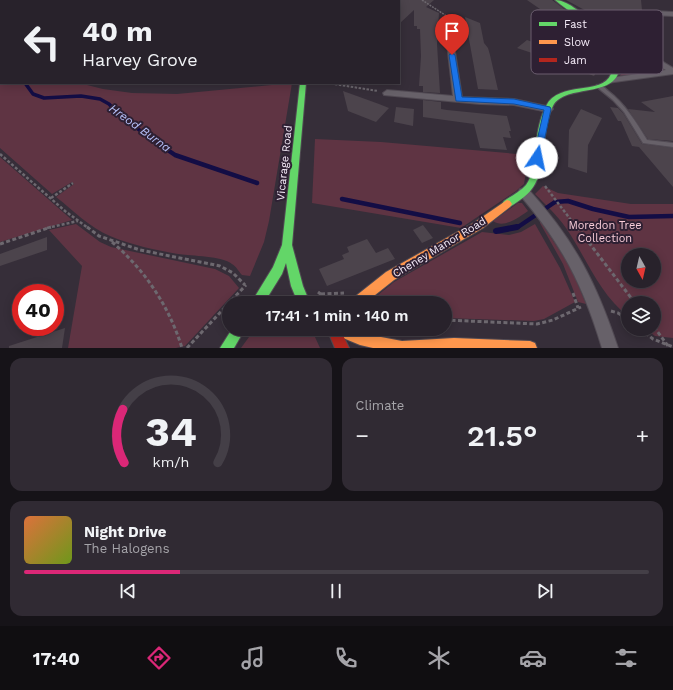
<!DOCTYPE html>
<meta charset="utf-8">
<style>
body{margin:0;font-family:"Work Sans",sans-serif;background:#302a33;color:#f1f3f6;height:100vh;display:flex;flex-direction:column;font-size:15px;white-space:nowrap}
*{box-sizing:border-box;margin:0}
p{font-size:13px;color:#a5a4a9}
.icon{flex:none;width:22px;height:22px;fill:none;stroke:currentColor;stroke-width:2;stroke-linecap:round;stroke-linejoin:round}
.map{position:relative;height:348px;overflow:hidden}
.details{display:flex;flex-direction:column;gap:10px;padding:10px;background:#161318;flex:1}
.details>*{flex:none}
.top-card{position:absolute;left:0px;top:0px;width:400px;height:84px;box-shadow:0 2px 10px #0003,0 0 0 1px #443f47;background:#28222b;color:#f1f3f6;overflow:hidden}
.needle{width:26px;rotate:172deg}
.buttons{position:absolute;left:621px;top:248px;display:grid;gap:8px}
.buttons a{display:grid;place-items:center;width:40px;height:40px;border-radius:50%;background:#28222b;box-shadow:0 2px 10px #0003,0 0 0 1px #443f47;font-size:20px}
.speed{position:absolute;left:12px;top:284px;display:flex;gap:8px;font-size:20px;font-weight:700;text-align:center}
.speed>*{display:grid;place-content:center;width:52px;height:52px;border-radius:50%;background:#28222b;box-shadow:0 2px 10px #0003,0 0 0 1px #443f47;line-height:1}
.speed .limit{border:6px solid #d22;background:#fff;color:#111}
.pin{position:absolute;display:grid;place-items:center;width:34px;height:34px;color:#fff;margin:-41px -17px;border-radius:50% 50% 50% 0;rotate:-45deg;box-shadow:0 0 4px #0007}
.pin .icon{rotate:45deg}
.me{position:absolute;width:44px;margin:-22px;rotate:11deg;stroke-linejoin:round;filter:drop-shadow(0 0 3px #0008)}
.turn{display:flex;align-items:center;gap:14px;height:84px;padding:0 16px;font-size:18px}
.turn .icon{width:52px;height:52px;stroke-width:2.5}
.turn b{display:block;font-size:28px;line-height:34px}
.big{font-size:30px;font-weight:600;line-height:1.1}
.details .widget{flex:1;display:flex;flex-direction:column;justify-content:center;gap:6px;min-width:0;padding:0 14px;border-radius:12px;background:#302a33}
.details .dial{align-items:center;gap:0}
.dial svg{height:104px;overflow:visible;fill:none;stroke:#443f47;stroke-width:7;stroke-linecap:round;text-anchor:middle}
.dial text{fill:#f1f3f6;stroke:none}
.song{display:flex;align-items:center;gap:12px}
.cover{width:48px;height:48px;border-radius:6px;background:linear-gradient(135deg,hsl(20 70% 55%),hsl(80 70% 35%))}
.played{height:4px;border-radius:2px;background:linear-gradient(90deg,#db2777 25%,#443f47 25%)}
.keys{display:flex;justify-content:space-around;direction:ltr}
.heat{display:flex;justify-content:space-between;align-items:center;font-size:22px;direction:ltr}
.details .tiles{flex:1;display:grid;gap:10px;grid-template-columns:1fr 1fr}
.widget:last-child{grid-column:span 2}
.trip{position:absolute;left:222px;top:296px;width:230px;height:40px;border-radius:20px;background:#28222b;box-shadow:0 2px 10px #0003,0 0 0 1px #443f47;font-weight:600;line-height:40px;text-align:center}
.menu{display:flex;height:64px;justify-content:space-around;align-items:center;background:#100e11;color:#a5a4a9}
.menu .icon{width:28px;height:28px}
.menu .current{color:#db2777}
.menu b{font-size:18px;color:#f1f3f6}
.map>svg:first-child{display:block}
</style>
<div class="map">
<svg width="673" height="348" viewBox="0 0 673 348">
<rect width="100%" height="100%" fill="#362e39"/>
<g fill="#5f3443" fill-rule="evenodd">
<path d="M 0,24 L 1,83 L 79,83 L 103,89 L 132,93 L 177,94 L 292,83 L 269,221 L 264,242 L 250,276 L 242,275 C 239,272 236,266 232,264 C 222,256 192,256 178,254 C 156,250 131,245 110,236 C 90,228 73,210 56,197 L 74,184 L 72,182 L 52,194 L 0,148 Z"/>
<path d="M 615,39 L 667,70 L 620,76 L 623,71 L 618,46 Z"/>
<path d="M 315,139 L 381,142 L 529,155 L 524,184 L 516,191 L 461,228 L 312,203 Z"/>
<path d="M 0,157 L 72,220 L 0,242 Z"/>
<path d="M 543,186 L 558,193 L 631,204 L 673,204 L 673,338 L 655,336 L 646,329 L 654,329 L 654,303 L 628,303 L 628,316 C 599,294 586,257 566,228 C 557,215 546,205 535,194 ZM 628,255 L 654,255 L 654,281 L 628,281 Z"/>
<path d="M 518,203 L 522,203 L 528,211 C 519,217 504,229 493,221 Z"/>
<path d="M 540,221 L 571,268 L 586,304 L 578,302 L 563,264 L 540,223 Z"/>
<path d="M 76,224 L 100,242 L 111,247 L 215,269 L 229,276 L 239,288 L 185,346 L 176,348 L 68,348 L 82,266 L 49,230 Z"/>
<path d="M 535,224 L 560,268 L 575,302 L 544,319 L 534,321 L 445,318 L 445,303 L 368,303 L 394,282 L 482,232 L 509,235 L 521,232 Z"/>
<path d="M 259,329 L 307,329 L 315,337 L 320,348 L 241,348 L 249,337 Z"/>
</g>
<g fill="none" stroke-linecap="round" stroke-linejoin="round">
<path stroke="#130d45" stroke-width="3.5" d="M 25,83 L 33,94 L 44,98 L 81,96 L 100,99 L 109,104 L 121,117 L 145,134"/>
<g stroke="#130d45" stroke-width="4.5">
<path d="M 143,133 L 175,155 L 257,183"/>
<path d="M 342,199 L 460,223"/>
<path d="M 511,228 L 518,227 L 555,202 L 568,201 L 593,209 L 629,217 L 673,216"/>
</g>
<path stroke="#130d45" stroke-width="6" d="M 496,231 L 517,227"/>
</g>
<g fill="#4c444c">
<path d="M 399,0 L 434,0 L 426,7 L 439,13 L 437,44 L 440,93 L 423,92 L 423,86 L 419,86 L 421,56 L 420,29 L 417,29 L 417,26 L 414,26 L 414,10 L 399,24 Z"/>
<path d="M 527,0 L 552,0 L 586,25 L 597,35 L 608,61 L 604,69 L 599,68 L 594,76 L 573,68 L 571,18 L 566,23 L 556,23 L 551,22 L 536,9 L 540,9 Z"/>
<path d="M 566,0 L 641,0 L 642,10 L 592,14 Z"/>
<path d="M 465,17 L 480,23 L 484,43 L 488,48 L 490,55 L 498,90 L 478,89 Z"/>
<path d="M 527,40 L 541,45 L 532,53 L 517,48 Z"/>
<path d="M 343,91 L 379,104 L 389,108 L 376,122 L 348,111 Z"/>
<path d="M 673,96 L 673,141 L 648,139 L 628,109 L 655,112 L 641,102 Z"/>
<path d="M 423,100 L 441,102 L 441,109 L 447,110 L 507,116 L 511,131 L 509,131 L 511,138 L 503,137 L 507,150 L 480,148 L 474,124 L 423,117 Z"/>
<path d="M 396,107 L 414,109 L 413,126 L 394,122 Z"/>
<path d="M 610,107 L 618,108 L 623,113 L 642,144 L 673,148 L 673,187 L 639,147 L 632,146 L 621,121 L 618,121 Z"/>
<path d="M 581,109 L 602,118 L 588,145 L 587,173 L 568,167 L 569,130 Z"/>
<path d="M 423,225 L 433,238 L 422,243 L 413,230 Z"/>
<path d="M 47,237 L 47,250 L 0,266 L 0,254 Z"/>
<path d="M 367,239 L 376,253 L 388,248 L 395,259 L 327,286 L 319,269 L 344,259 L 342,255 L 349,252 L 347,247 Z"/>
<path d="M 65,328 L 62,348 L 9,348 L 9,346 Z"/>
</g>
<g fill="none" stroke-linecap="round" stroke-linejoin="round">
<g stroke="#514a53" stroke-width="2.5">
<path id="lane" d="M 597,85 C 602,85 605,88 608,91 C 625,104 636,122 647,140 L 673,143 L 673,147 L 643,143 L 624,112 L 613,100 L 597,87 Z"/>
</g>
<g stroke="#514a53" stroke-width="2">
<g id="street">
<path d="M 0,0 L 16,0 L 1,1 L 0,3 Z"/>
<rect x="171" y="0" width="6" height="1"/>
<path d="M 653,11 L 673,12 L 673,16 L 653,15 L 583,20 L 580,18 L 583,16 Z"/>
<path d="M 448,24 L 451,26 L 462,97 L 514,99 L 551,107 L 553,109 L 551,111 L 548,112 L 514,105 L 480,104 L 384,95 L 383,93 L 387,90 L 453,96 L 445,26 Z"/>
<path d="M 606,32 L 625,39 L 673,68 L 673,74 L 607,83 L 606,81 L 610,78 L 666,70 L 619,43 L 604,35 L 602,34 Z"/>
<path d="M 524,188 L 528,189 C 575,241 596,282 618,348 L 602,348 C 583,285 563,246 520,195 L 518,192 L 520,189 Z"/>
</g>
</g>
<g stroke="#514a53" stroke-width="2">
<g id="fast">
<path d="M 555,0 C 567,0 581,13 591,20 C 605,30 616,41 619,58 C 626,102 566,81 553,106 C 537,137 553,179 520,200 C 516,203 512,206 507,208 L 504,207 L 502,204 L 504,201 C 511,196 520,192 526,185 C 533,176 533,161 535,150 C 537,136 539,119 546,106 C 559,80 602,96 611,74 C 612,71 612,67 612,65 C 614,53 608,42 601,34 C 588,19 569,13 555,0 Z"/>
<path d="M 300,83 L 306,83 L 292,245 L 303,286 L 310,303 L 298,303 L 291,286 L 286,263 L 282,274 L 264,303 L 251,303 L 273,267 L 282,245 Z"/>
<path d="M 232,329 L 245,329 L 234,348 L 220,348 Z"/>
</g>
</g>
<g stroke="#514a53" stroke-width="2">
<g id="slow">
<path d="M 507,200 L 510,201 L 512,204 L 510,207 L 483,228 L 394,280 L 365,303 L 350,303 L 352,299 L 386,272 L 475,222 Z"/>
<path d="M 329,329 L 351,329 L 360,333 L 402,341 L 454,338 L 530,341 L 535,343 L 537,348 L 373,348 L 360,345 L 331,333 Z"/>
</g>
</g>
<g stroke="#514a53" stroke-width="2">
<path id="jam" d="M 327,329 L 340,329 L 349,348 L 335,348 Z"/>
</g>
<path stroke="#6d686f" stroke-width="1.5" stroke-dasharray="2 1" stroke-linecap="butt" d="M 422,0 L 445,15 L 447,19"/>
<path stroke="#6d686f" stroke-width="2" stroke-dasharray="2.5 1.5" stroke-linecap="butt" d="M 327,83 L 378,91"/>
<g stroke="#6d686f" stroke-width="2.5" stroke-dasharray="3 2" stroke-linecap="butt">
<path d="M 0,154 L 65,211 L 88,228"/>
<path d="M 545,186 L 577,228"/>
<path d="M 51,198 L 73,183"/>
<path d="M 47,228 L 78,221"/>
</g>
<g stroke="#6d686f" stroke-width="3" stroke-dasharray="4 2.5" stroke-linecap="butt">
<path d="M 87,227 L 99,236 L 140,250 L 220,266 L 233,273 L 245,285"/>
<path d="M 577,227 L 635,303"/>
<path d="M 112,242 C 145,270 169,306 182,348"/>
<path d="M 0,244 L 51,227"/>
<path d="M 318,292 L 332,303"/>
<path d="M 573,293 L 578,308"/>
<path d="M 321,294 L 344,293"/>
<path d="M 611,311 L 618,313 L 628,320"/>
<path d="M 445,320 L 537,324 L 553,320 L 581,307"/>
<path d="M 654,327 L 668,346"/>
<path d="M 640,329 L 653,339 L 673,347"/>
<path d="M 187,348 L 246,285"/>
</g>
<use href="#lane" fill="#676169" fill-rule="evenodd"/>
<use href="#street" fill="#676169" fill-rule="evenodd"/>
<use href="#fast" fill="#63d668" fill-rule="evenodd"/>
<use href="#slow" fill="#ff974d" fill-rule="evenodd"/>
<use href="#jam" fill="#b3261e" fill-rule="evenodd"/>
</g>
<path fill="#1a73e8" stroke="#114b97" d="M 452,53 L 455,55 L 462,97 L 514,99 L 550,107 L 551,109 L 540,161 L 534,161 L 533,158 L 544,110 L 514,104 L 456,101 L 449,55 Z"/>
<g text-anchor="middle" stroke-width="4" stroke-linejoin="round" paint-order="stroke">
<g font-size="11" fill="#f6ecf9" stroke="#2e2033">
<text transform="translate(284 163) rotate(-84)" y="4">Vicarage Road</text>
<text transform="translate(439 247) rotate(-31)" y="4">Cheney Manor Road</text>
</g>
<g font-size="11" fill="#f9ccd8" stroke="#2e2033">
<text x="605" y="229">Moredon Tree<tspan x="605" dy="13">Collection</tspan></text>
</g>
<g font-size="12" font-style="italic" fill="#b6c0f9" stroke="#2e2033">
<text transform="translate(140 128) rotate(36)" y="4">Hreod Burna</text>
</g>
</g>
<rect x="531" y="10" width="132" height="64" rx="6" fill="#2e2033" stroke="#6a5d6e" stroke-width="1"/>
<rect x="539" y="22" width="18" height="4" fill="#63d668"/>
<rect x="539" y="40" width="18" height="4" fill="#ff974d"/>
<rect x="539" y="58" width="18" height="4" fill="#b3261e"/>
<g font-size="11" fill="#f6ecf9">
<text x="564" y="28">Fast</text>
<text x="564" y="46">Slow</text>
<text x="564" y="64">Jam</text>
</g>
</svg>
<div class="buttons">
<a><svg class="needle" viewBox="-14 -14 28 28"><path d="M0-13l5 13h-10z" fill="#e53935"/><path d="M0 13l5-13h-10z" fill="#a5a4a9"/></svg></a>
<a><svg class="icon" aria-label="layers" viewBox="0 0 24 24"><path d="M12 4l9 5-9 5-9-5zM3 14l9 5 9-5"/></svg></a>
</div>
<div class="speed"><div class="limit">40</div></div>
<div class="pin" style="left:452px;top:55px;background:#d93025"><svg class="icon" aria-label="arrive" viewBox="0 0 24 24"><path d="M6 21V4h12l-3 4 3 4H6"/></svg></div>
<svg class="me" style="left:537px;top:158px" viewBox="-20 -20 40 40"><circle r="19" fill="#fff"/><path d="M0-13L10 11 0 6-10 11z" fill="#1a73e8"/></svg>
<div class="trip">17:41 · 1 min · 140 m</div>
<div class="top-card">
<div class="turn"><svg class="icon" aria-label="left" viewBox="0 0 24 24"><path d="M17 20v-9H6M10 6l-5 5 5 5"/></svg><div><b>40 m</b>Harvey Grove</div></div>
</div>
</div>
<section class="details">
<div class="tiles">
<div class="widget dial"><svg viewBox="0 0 100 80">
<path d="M14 69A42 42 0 1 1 86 69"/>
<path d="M14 69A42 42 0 0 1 13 28" stroke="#db2777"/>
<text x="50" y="56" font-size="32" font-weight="700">34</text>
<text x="50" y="72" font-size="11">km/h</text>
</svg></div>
<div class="widget"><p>Climate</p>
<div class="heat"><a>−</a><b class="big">21.5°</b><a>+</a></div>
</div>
<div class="widget">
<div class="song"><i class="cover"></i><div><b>Night Drive</b><p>The Halogens</p></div></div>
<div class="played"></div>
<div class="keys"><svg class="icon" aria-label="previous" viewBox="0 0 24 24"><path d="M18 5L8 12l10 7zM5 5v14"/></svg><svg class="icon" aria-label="pause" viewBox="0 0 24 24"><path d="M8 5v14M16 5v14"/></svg><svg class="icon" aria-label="next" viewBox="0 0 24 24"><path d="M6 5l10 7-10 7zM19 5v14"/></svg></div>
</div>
</div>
</section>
<nav class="menu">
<b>17:40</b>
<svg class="icon current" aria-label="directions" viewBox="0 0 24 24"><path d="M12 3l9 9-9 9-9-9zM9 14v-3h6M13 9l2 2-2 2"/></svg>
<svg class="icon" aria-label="music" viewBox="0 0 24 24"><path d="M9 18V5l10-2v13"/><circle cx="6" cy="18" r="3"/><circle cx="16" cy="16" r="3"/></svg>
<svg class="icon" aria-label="phone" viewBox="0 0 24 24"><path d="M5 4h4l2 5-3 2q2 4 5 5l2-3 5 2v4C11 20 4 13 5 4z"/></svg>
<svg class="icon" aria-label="climate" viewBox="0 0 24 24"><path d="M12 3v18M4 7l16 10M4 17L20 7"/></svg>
<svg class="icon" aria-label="car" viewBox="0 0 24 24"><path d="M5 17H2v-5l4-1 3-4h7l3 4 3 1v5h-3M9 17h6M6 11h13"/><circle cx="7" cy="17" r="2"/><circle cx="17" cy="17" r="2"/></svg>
<svg class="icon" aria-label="filters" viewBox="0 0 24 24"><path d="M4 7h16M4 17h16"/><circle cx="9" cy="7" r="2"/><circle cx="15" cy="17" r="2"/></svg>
</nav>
